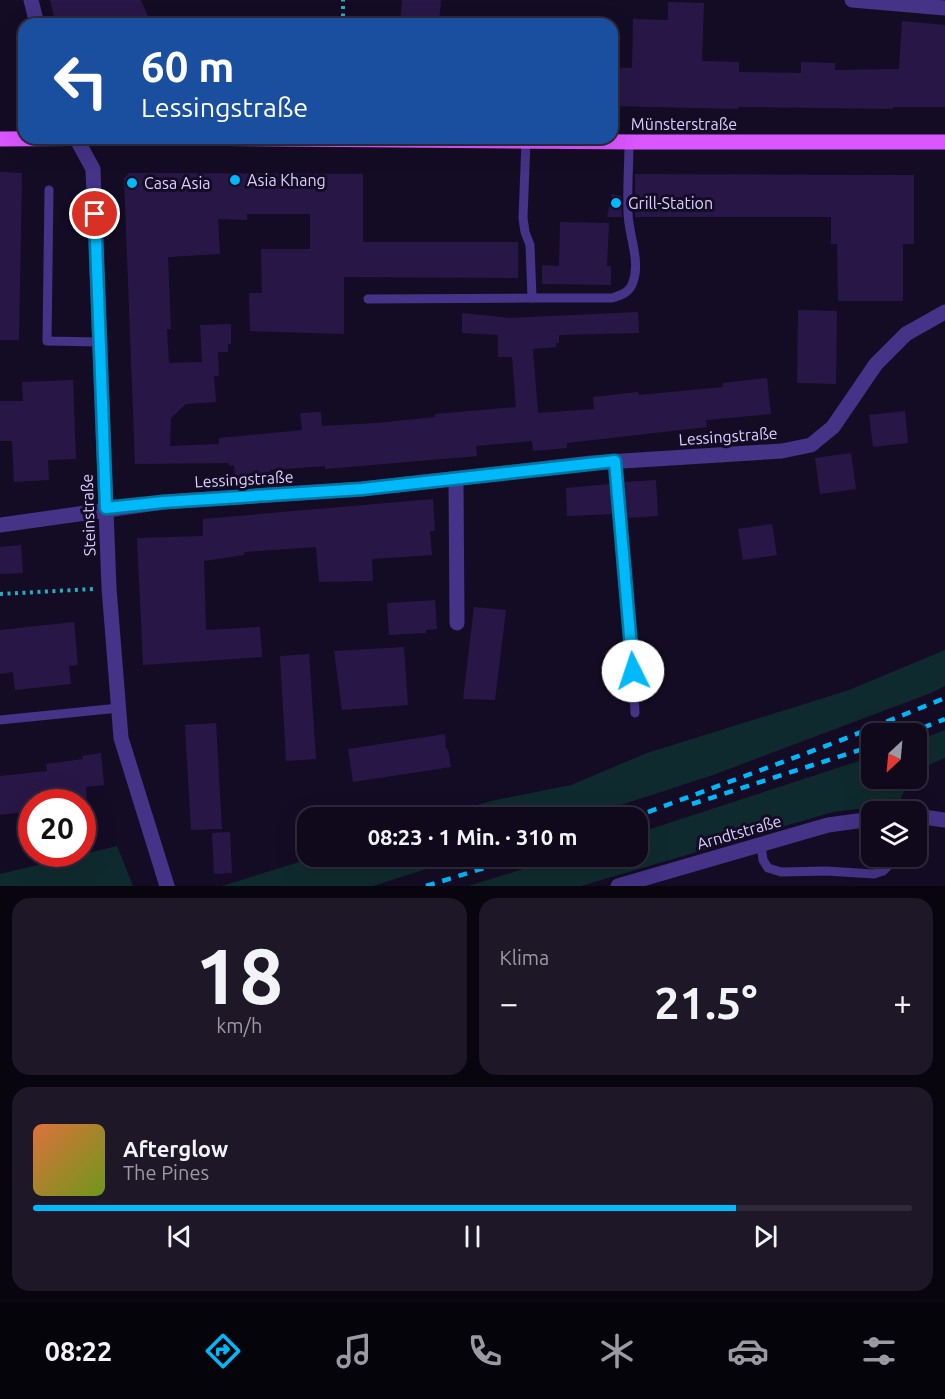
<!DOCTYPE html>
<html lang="de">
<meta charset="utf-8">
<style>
body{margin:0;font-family:Ubuntu,sans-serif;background:#1d1728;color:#f1f3f6;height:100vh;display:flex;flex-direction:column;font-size:22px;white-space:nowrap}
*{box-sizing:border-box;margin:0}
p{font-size:20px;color:#9b9aa3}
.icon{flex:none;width:33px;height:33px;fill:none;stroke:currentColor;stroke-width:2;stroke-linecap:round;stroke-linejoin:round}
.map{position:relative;height:886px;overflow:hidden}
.side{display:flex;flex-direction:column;gap:12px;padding:12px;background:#08050f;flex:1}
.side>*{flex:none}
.banner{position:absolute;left:18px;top:18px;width:600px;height:126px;border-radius:18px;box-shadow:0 6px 24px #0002,0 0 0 2px #2f2a3a;background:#1a4fa0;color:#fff;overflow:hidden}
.needle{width:39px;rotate:206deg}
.tools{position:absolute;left:861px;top:723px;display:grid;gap:12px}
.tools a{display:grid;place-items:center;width:66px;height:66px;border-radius:12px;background:#0f091b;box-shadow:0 6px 24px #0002,0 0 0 2px #2f2a3a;font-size:30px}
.speed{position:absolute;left:18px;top:789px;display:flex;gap:12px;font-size:30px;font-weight:700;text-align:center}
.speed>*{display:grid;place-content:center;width:78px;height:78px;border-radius:50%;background:#0f091b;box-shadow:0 6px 24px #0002,0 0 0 2px #2f2a3a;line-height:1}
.speed .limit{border:9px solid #d22;background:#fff;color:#111}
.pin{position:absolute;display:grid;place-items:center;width:51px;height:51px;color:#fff;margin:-26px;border:3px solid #fff;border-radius:50%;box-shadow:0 2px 6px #0007}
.me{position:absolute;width:66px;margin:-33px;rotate:356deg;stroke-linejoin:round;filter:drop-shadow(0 0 4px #0008)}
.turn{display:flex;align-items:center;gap:21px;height:126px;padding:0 24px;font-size:27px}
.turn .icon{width:78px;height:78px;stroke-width:2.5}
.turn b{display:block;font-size:42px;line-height:51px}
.big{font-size:45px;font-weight:700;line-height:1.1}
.side .card{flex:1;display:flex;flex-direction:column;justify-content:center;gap:9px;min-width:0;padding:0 21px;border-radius:18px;background:#1d1728}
.side .dial{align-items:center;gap:0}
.dial b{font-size:78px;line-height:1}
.song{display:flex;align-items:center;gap:18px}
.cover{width:72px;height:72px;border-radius:9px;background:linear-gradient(135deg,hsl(20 70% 55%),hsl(80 70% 35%))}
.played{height:6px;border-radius:3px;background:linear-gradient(90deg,#00b9fa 80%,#2f2a3a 80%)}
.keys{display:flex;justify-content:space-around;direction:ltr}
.heat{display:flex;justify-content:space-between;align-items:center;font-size:33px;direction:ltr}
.side .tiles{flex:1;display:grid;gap:12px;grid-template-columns:1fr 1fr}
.card:last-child{grid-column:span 2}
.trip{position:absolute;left:297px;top:807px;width:351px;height:60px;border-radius:18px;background:#0f091b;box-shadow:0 6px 24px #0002,0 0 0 2px #2f2a3a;font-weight:700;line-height:60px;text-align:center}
.tabs{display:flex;height:96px;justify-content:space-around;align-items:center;background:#06040b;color:#9b9aa3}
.tabs .icon{width:42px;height:42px}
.tabs .active{color:#00b9fa}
.tabs b{font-size:27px;color:#f1f3f6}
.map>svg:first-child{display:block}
</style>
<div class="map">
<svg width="945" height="886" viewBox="0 0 945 886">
<rect width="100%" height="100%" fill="#140c24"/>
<g fill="#0f2a2e">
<path d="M 945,650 L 945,686 L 931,693 L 713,775 L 584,817 L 438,817 L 491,801 L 571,785 L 647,753 L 849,690 Z"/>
<path d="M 945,730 L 945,758 L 917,770 L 917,741 Z"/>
<path d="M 871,757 L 872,778 L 909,779 L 899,804 L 833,812 L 581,886 L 468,886 L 562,857 L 638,856 L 638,833 Z"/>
<path d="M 117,846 L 133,886 L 0,886 L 0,874 Z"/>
<path d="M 315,857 L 315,856 L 464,857 L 373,886 L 222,886 Z"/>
</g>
<g fill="#281746">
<path d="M 50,0 L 141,0 L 151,24 L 56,24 Z"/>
<path d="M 402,0 L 441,0 L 439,22 L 417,20 L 417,24 L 400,24 Z"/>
<path d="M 668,2 L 704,3 L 702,61 L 739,62 L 739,72 L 801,73 L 801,62 L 835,63 L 835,70 L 899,69 L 902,21 L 945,25 L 945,107 L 893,107 L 893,109 L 738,107 L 738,109 L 612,106 L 612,67 L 632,68 L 633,19 L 668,20 Z"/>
<path d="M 0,172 L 22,173 L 19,340 L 0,340 Z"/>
<path d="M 129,173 L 363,174 L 363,242 L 518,242 L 518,278 L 344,277 L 344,334 L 250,331 L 249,293 L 262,293 L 261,249 L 310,249 L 310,214 L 247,214 L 247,220 L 218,219 L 220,254 L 168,257 L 171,329 L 167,329 L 169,363 L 202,362 L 200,325 L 231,324 L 231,344 L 228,344 L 228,352 L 218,352 L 219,376 L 214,376 L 216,402 L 186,404 L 171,418 L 170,446 L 219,444 L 219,438 L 302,430 L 300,413 L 321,412 L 322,426 L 377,423 L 435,417 L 435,414 L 516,407 L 512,357 L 498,357 L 498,335 L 462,333 L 462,313 L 510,318 L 638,312 L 639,333 L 559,335 L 559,343 L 556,343 L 556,347 L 533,349 L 538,413 L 594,409 L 593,397 L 638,392 L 639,395 L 723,387 L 723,383 L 767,378 L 771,414 L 706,420 L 707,427 L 567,443 L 567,448 L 533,451 L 532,441 L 476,446 L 477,456 L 325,469 L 325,466 L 270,470 L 270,474 L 235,477 L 234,465 L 229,466 L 229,463 L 135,464 L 124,178 Z"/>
<path d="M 635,174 L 914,175 L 914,244 L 903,244 L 903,301 L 838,301 L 837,244 L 831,244 L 831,217 L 635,217 Z"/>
<path d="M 612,194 L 621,196 L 622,217 L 607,217 Z"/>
<path d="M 560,222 L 609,223 L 607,266 L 611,266 L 611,285 L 542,284 L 542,265 L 559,266 Z"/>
<path d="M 798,310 L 837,311 L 836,384 L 797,383 Z"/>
<path d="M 73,380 L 76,459 L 48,460 L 49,480 L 14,482 L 12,441 L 0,441 L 0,401 L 23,401 L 22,382 Z"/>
<path d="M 905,411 L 908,443 L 873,447 L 869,415 Z"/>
<path d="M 851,453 L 856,489 L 820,494 L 815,458 Z"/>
<path d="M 656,480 L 658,516 L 627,518 L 624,482 Z"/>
<path d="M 610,484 L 613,514 L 567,516 L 566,488 Z"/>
<path d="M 433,499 L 435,531 L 430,531 L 432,555 L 372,559 L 373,581 L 319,582 L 316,547 L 244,552 L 244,555 L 204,561 L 206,630 L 260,627 L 262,657 L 143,665 L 137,538 L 203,536 L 203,519 Z"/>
<path d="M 772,524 L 777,555 L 743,560 L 738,529 Z"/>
<path d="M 21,545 L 23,573 L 0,574 L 0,547 Z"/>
<path d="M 435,600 L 437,629 L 426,630 L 426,633 L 389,635 L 387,603 Z"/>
<path d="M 474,607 L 506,610 L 495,700 L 463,699 Z"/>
<path d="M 74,622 L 78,665 L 69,666 L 71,684 L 15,690 L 13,672 L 0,674 L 0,630 Z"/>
<path d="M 404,647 L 408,705 L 342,710 L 334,651 Z"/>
<path d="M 309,654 L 316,759 L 286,761 L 280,656 Z"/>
<path d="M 216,723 L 222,829 L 191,830 L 185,725 Z"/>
<path d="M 445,734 L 446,749 L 448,749 L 451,767 L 353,782 L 348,749 Z"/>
<path d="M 101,753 L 104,785 L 86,787 L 87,798 L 32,802 L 32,811 L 0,815 L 0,776 L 47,771 L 46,764 L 83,759 L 82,756 Z"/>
<path d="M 230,832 L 232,873 L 214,874 L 212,833 Z"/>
</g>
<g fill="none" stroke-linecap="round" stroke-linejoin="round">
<g stroke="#25aebd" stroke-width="4" stroke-dasharray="3 4.5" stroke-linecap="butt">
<path d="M 343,24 L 343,0"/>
<path d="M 0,594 L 93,589"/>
</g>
<g stroke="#443386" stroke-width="9">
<path d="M 49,190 L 47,341 L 100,342"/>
<path d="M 532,298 L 612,298 C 622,295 630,292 633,282 C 641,260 628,234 628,212 C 627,189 629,165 629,142"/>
<path d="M 368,299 L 532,298 L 530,245 L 525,232 L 523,218 L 526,141"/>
<path d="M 615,461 L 632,650 L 635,713"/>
<path d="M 0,720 L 119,708"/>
<path d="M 761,845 L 763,860 L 768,868 L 781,872 L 826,871 L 874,874 L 883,871 L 889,865 L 891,856"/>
</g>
<g stroke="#443386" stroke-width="15">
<path d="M 31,0 L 37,24"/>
<path d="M 852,0 L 945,8"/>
<path d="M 76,138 L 93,169 L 109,588 L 121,738 L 167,886"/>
<path d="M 456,480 L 457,623"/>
<path d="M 0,525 L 164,502 L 362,489 L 591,463 L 782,451 L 811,445 L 833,427 L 876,364 L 906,334 L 945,312"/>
<path d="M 916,816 L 945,820"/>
<path d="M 618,886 L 828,825 L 872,819"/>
</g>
<g stroke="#da56ff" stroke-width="15">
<path d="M 171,138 L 635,142 L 945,142"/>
<path d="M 0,139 L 137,138"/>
</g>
<g stroke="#00b9fa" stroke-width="4.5" stroke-dasharray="9 8" stroke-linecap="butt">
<path d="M 907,734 L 945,719"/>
<path d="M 692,804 L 872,746"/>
<path d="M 632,818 L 839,741 L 945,698"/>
<path d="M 426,886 L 523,856"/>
</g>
</g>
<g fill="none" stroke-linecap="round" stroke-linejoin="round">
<g stroke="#0078a2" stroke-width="15">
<path id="route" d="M 95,214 L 106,508 L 164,502 L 362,489 L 615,461 L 633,671"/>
</g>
<use href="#route" stroke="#00b9fa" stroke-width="10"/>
</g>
<g fill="#00b9fa" stroke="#140c24" stroke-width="2">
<circle cx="235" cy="180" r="6"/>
<circle cx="132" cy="183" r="6"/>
<circle cx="616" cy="203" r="6"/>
</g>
<g text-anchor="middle" stroke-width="6" stroke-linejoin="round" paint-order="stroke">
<g font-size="16" fill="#dccfff" stroke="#140c24">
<text x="684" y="130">Münsterstraße</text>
<text transform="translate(728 436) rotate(-4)" y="6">Lessingstraße</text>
<text transform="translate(244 479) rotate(-3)" y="6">Lessingstraße</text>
<text transform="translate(88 515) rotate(-92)" y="6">Steinstraße</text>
<text transform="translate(739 832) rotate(-16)" y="6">Arndtstraße</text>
</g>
<g font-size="16" fill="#dccfff" stroke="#140c24" text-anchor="start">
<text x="247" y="186">Asia Khang</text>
<text x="144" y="189">Casa Asia</text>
<text x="628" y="209">Grill-Station</text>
</g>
</g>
</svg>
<div class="tools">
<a><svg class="needle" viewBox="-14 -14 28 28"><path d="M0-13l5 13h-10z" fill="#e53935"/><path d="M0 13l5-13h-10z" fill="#9b9aa3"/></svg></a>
<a><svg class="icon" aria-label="layers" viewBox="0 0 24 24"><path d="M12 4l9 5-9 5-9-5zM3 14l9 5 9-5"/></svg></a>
</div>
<div class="speed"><div class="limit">20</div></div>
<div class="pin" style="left:95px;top:214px;background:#d93025"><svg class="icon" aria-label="arrive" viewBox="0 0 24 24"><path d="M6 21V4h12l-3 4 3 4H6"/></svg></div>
<svg class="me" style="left:633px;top:671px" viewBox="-20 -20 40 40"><circle r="19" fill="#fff"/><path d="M0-13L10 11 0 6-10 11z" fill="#00b9fa"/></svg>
<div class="trip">08:23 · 1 Min. · 310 m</div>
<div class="banner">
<div class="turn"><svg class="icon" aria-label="left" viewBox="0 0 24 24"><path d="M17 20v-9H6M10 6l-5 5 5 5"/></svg><div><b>60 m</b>Lessingstraße</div></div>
</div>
</div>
<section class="side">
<div class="tiles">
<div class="card dial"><b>18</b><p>km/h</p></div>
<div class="card"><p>Klima</p>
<div class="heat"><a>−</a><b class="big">21.5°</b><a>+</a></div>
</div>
<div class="card">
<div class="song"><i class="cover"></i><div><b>Afterglow</b><p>The Pines</p></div></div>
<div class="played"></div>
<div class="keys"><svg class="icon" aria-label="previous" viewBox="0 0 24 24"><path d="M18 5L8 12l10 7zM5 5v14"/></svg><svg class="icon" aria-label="pause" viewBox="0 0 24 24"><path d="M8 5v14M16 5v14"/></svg><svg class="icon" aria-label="next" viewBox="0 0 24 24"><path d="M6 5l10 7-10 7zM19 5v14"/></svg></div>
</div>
</div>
</section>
<nav class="tabs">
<b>08:22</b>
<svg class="icon active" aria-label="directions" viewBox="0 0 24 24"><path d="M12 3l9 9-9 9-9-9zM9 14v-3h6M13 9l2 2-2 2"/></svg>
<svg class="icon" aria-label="music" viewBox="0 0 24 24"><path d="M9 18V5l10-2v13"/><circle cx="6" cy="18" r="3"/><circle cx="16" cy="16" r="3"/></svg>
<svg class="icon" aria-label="phone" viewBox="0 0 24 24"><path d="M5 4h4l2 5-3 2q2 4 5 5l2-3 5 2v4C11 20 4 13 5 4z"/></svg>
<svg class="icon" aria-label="climate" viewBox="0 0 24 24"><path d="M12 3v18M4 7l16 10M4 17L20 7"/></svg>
<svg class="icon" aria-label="car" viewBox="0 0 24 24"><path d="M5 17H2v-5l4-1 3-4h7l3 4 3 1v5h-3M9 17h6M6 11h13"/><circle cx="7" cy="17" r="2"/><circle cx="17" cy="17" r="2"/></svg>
<svg class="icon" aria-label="filters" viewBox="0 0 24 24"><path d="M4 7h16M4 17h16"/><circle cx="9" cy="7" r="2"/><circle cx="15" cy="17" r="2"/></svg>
</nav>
